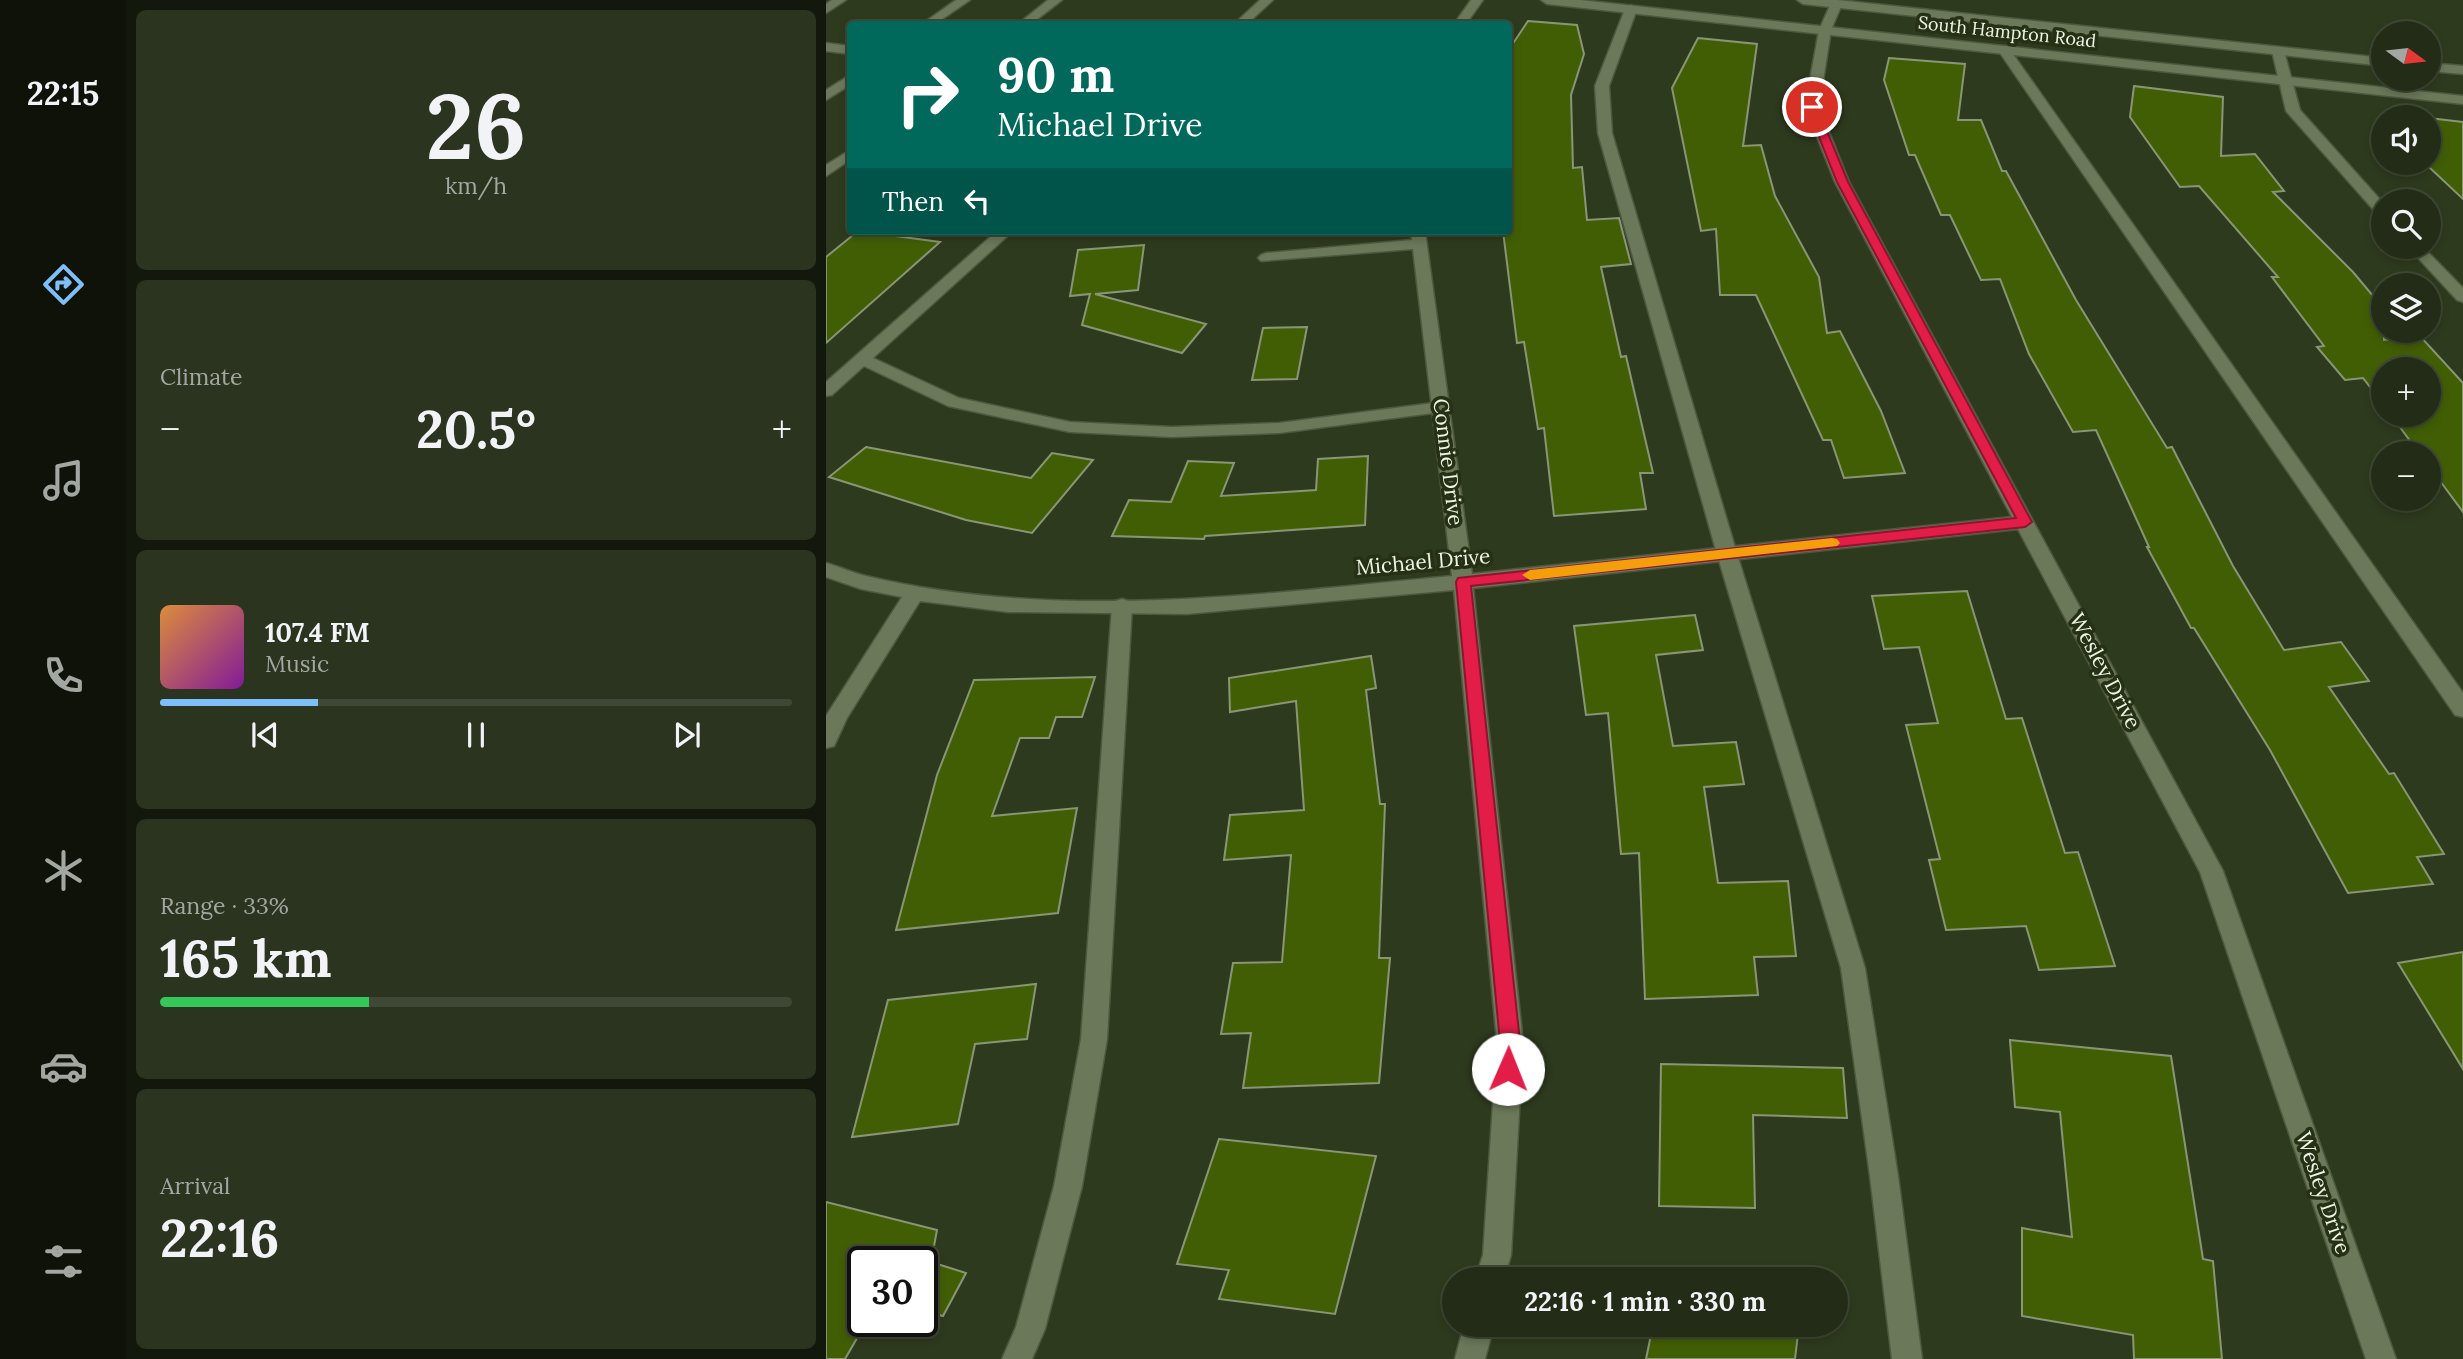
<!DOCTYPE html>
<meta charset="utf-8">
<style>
body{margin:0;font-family:Lora,serif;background:#2a341f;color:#f1f3f6;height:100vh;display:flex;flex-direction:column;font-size:26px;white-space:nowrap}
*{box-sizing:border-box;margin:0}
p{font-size:23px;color:#a2a7a1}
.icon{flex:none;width:38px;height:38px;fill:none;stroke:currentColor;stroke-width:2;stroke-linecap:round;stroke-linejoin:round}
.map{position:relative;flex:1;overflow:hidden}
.sheet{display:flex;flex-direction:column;gap:10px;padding:10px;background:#13180c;width:700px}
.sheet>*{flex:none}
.banner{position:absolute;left:21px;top:21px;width:665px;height:214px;border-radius:7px;box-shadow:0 4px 10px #0003,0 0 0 2px #3f4835;background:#00695c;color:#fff;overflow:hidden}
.needle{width:46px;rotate:105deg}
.fabs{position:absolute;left:1545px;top:21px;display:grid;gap:14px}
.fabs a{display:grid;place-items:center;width:70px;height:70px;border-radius:50%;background:#222c16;box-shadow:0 4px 10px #0003,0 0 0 2px #3f4835;font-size:35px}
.speed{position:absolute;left:21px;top:1246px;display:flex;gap:14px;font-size:35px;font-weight:700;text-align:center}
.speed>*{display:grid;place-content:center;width:91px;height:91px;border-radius:50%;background:#222c16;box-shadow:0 4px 10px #0003,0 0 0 2px #3f4835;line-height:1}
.speed .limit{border:4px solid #111;border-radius:10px;background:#fff;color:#111}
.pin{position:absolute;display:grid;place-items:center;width:60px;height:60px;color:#fff;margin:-30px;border:4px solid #fff;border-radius:50%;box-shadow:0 2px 7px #0007}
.me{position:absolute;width:77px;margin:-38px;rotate:1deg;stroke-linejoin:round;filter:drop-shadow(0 0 5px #0008)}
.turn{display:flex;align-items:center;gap:24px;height:147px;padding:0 35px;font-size:32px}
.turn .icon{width:91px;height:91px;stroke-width:2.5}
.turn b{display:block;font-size:49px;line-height:60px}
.then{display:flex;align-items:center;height:66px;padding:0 35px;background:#0003;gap:14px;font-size:26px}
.big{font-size:52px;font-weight:700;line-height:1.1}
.sheet .tile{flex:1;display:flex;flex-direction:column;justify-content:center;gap:10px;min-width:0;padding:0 24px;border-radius:10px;background:#2a341f}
.sheet .dial{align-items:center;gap:0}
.dial b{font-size:91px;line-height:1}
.song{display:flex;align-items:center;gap:21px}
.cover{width:84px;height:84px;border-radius:10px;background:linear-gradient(135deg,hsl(30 70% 55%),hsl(290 70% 35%))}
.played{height:7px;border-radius:4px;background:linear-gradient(90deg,#7ebef9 25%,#3f4835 25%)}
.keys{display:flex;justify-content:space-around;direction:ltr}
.heat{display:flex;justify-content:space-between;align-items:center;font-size:38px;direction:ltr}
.charge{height:10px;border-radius:5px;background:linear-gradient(90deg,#34c759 33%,#3f4835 0)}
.trip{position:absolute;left:616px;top:1267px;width:406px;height:70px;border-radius:35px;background:#222c16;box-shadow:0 4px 10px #0003,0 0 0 2px #3f4835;font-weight:700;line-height:70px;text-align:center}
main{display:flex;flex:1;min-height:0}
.tabs{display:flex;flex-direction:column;width:126px;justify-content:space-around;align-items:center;background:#0e1209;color:#a2a7a1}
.tabs .icon{width:49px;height:49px}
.tabs .active{color:#7ebef9}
.tabs b{font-size:32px;color:#f1f3f6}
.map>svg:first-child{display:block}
</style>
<main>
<nav class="tabs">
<b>22:15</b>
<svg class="icon active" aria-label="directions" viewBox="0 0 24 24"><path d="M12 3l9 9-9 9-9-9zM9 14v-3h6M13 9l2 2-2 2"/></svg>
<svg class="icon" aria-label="music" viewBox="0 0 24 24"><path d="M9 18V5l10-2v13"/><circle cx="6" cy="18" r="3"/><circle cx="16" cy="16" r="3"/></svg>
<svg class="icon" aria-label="phone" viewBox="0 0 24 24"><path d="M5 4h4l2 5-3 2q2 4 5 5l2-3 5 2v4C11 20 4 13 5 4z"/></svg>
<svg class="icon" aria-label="climate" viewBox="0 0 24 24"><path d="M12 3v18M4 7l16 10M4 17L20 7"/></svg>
<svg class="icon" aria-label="car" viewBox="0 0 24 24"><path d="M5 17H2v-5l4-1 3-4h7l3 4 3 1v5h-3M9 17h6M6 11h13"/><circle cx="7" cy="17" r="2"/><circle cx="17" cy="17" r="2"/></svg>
<svg class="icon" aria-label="filters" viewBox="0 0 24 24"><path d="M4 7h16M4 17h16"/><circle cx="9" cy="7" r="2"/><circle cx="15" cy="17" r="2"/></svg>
</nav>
<section class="sheet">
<div class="tile dial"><b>26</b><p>km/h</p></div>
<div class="tile"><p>Climate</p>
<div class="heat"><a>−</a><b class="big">20.5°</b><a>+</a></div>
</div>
<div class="tile">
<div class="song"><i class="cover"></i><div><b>107.4 FM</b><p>Music</p></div></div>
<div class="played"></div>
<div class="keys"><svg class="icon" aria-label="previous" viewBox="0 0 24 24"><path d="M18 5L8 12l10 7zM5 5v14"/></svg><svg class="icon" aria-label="pause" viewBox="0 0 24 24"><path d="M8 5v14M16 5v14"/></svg><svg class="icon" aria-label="next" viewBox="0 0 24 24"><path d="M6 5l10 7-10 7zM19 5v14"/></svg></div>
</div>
<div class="tile"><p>Range · 33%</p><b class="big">165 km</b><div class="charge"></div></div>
<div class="tile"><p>Arrival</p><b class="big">22:16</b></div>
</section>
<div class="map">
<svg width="1637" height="1359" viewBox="0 0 1637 1359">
<rect width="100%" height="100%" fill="#2e3a1e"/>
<g fill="#425e05" stroke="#889676" stroke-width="2">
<path d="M 702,21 L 751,25 L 758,54 L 745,95 L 747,168 L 756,167 L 761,220 L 793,218 L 805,264 L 775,267 L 795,357 L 800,356 L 827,473 L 814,473 L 820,509 L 728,516 L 718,428 L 712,429 L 698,342 L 691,343 L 677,231 L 682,231 L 682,51 Z"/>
<path d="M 872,38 L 931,44 L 917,146 L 935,145 L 949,196 L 993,277 L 1001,333 L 1014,331 L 1055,411 L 1079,473 L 1018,478 L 1005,440 L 997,440 L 930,295 L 894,295 L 890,229 L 875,231 L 846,88 Z"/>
<path d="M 1063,58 L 1139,64 L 1132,120 L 1155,120 L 1176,171 L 1180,171 L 1250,300 L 1341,448 L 1346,447 L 1407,566 L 1458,650 L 1515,642 L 1543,681 L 1503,687 L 1563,774 L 1568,773 L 1618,854 L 1591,857 L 1607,884 L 1522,893 L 1444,750 L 1368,628 L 1365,628 L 1321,547 L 1323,547 L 1270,430 L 1247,432 L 1203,354 L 1174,279 L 1155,280 L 1124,215 L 1115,215 L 1089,155 L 1083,155 L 1058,80 Z"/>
<path d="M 1308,86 L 1397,97 L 1395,156 L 1429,154 L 1458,191 L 1447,192 L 1527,272 L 1558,309 L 1558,340 L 1594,336 L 1637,383 L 1637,512 L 1603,466 L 1603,453 L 1593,453 L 1565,415 L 1603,415 L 1603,369 L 1558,369 L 1558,405 L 1537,378 L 1519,380 L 1491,347 L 1498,346 L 1446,277 L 1452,277 L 1373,186 L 1354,187 L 1304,117 Z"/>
<path d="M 1603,118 L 1637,122 L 1637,199 L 1603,167 Z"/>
<path d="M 32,231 L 114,242 L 0,343 L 0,257 Z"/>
<path d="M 318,245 L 312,290 L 269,294 L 380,324 L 356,353 L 256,325 L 264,294 L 244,296 L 252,250 Z"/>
<path d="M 481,327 L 471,379 L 426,380 L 437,328 Z"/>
<path d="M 40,447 L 205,478 L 226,453 L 267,460 L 206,533 L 140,520 L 3,477 Z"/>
<path d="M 542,456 L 539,525 L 379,536 L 378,539 L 286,536 L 303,500 L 345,502 L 362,461 L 408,463 L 395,496 L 490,490 L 492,459 Z"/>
<path d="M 1141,591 L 1180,719 L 1196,718 L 1239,853 L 1252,852 L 1289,966 L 1213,970 L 1200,926 L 1120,930 L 1103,860 L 1114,859 L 1080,725 L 1112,723 L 1093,647 L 1058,649 L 1046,596 Z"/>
<path d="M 869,615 L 877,650 L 830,655 L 847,746 L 910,742 L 918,784 L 878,787 L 892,883 L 962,881 L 970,956 L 928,957 L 932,995 L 819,999 L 813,853 L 795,854 L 782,713 L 760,715 L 748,626 Z"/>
<path d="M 545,656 L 550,688 L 540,690 L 554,804 L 559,804 L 553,958 L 564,958 L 553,1083 L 417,1088 L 425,1033 L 395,1034 L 407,963 L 456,962 L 465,855 L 398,860 L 404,815 L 478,810 L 470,701 L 404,712 L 403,678 Z"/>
<path d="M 269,677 L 256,717 L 230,717 L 223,738 L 194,738 L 166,816 L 251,808 L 232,913 L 70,930 L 111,775 L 148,680 Z"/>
<path d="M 1637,952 L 1637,1069 L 1572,963 Z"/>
<path d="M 210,984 L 201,1039 L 149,1044 L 132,1124 L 26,1137 L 62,1000 Z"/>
<path d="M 1184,1040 L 1345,1056 L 1377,1259 L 1387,1261 L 1396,1359 L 1308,1359 L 1307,1335 L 1196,1316 L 1196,1228 L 1246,1237 L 1234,1112 L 1189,1107 Z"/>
<path d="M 835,1064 L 1017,1068 L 1021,1118 L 927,1115 L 929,1208 L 833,1206 Z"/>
<path d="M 393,1139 L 550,1156 L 509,1314 L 393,1299 L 403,1270 L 351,1264 Z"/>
<path d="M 0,1202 L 111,1230 L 105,1262 L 140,1273 L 117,1316 L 96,1311 L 96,1262 L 37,1262 L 37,1321 L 41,1321 L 19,1359 L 0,1359 Z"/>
<path d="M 827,1325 L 973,1325 L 969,1359 L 820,1359 Z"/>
</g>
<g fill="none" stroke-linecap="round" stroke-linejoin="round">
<g stroke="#4e583f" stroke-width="3">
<g id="lane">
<path d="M 6,0 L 20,0 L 0,13 L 0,4 Z"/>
<path d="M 130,0 L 144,0 L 109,24 L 96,24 Z"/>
<path d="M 434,0 L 447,0 L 421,24 L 408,24 Z"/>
<path d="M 805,5 L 811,9 L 783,86 L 786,133 L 911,554 L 1039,968 L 1072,1176 L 1096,1359 L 1066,1359 L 1044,1176 L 1015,968 L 891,554 L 772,133 L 769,86 L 799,9 Z"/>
<path d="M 0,43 L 24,46 L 24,54 L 0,51 Z"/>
<path d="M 1178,46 L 1182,47 L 1637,693 L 1637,717 L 1629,715 L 1172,50 Z"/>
<path d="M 24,75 L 24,85 L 0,100 L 0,90 Z"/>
<path d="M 171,231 L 187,231 L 47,358 L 133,398 L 244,422 L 346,427 L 453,423 L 615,402 L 624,407 L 615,412 L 453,433 L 346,437 L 244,432 L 122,406 L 38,366 L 6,395 L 0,396 L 0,382 Z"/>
<path d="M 296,599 L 303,601 L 306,606 L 281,1039 L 256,1186 L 219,1329 L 206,1359 L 176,1359 L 190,1327 L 228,1186 L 255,1039 L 286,606 L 289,601 Z"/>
</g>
</g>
<g stroke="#4e583f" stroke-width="3">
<g id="street">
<path d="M 222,0 L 236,0 L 205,24 L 192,24 Z"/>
<path d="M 645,0 L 657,0 L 640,24 L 628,24 Z"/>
<path d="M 1006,1 L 1016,4 L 1005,30 L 993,107 L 1023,182 L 1397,871 L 1570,1359 L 1540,1359 L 1374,872 L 1192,529 L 647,588 L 697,1042 L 685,1255 L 678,1279 L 649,1279 L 657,1255 L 671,1042 L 628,590 L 361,614 L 182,612 L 94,601 L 21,718 L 8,746 L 0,748 L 0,716 L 76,597 L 35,589 L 0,577 L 0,563 C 14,567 27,573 40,576 C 232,622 433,594 626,576 L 587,249 L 435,261 L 432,258 L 435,255 L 440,253 L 586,240 L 585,231 L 599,231 L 646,574 L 1186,517 L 1009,182 L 979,107 L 993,30 Z"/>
<path d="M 1452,47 L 1458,51 L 1474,110 L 1558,204 L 1558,217 L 1553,216 L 1460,111 L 1446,51 Z"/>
<path d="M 24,150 L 24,160 L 0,176 L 0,165 Z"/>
<path d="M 1582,247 L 1597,247 L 1637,288 L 1637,302 L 1631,300 Z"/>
<path d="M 638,1325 L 668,1325 L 659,1359 L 629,1359 Z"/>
</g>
</g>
<g stroke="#4e583f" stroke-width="3">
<g id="secondary">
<path d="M 715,0 L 754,0 L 1637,96 L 1637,104 L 721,4 Z"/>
<path d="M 971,0 L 1011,0 L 1558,58 L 1558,66 L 977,4 Z"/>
<path d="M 1603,63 L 1637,66 L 1637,74 L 1603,71 Z"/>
</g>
</g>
<use href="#lane" fill="#6b785a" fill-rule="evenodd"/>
<use href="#street" fill="#6b785a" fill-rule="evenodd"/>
<use href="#secondary" fill="#6b785a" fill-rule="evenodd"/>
</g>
<path fill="#e11d48" stroke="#92132f" stroke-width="2" d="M 986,104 L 991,107 L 1022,182 L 1206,522 L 1199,527 L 645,586 L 694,1042 L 690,1075 L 682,1078 L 675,1075 L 673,1069 L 674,1042 L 630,582 L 632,578 L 1190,518 L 1011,182 L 981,107 Z"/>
<path fill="#f59e0b" d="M 1006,538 L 1011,539 L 1014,543 L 1011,546 L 704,580 L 696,575 L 704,570 Z"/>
<g text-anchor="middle" stroke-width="7" stroke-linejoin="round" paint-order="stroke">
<g font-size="18" fill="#ecf4e3" stroke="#253014">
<text transform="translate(1181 32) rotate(6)" y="6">South Hampton Road</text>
</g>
<g font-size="21" fill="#ecf4e3" stroke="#253014">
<text transform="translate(622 462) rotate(83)" y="7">Connie Drive</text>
<text transform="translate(597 562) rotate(-5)" y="7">Michael Drive</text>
<text transform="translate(1279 671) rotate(62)" y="7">Wesley Drive</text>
<text transform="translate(1497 1193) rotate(71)" y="7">Wesley Drive</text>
</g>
</g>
</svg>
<div class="fabs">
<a><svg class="needle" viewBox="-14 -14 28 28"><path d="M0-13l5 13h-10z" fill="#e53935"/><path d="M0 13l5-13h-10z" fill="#a2a7a1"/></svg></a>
<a><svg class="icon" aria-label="sound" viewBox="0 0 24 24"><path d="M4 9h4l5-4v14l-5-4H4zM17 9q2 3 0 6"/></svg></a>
<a><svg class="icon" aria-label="search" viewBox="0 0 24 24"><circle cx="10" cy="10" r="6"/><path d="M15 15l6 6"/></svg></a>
<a><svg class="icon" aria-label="layers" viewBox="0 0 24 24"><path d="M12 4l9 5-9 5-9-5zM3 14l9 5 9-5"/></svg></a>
<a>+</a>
<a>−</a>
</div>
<div class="speed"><div class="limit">30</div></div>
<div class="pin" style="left:986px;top:107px;background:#d93025"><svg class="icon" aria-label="arrive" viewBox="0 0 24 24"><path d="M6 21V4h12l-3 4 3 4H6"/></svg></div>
<svg class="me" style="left:682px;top:1069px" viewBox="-20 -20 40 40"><circle r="19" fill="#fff"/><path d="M0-13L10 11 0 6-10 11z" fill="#e11d48"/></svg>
<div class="trip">22:16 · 1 min · 330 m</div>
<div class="banner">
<div class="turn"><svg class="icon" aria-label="right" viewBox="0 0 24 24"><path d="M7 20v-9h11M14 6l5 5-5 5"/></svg><div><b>90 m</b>Michael Drive</div></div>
<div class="then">Then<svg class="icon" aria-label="left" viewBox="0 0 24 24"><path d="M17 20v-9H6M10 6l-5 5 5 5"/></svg></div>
</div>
</div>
</main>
